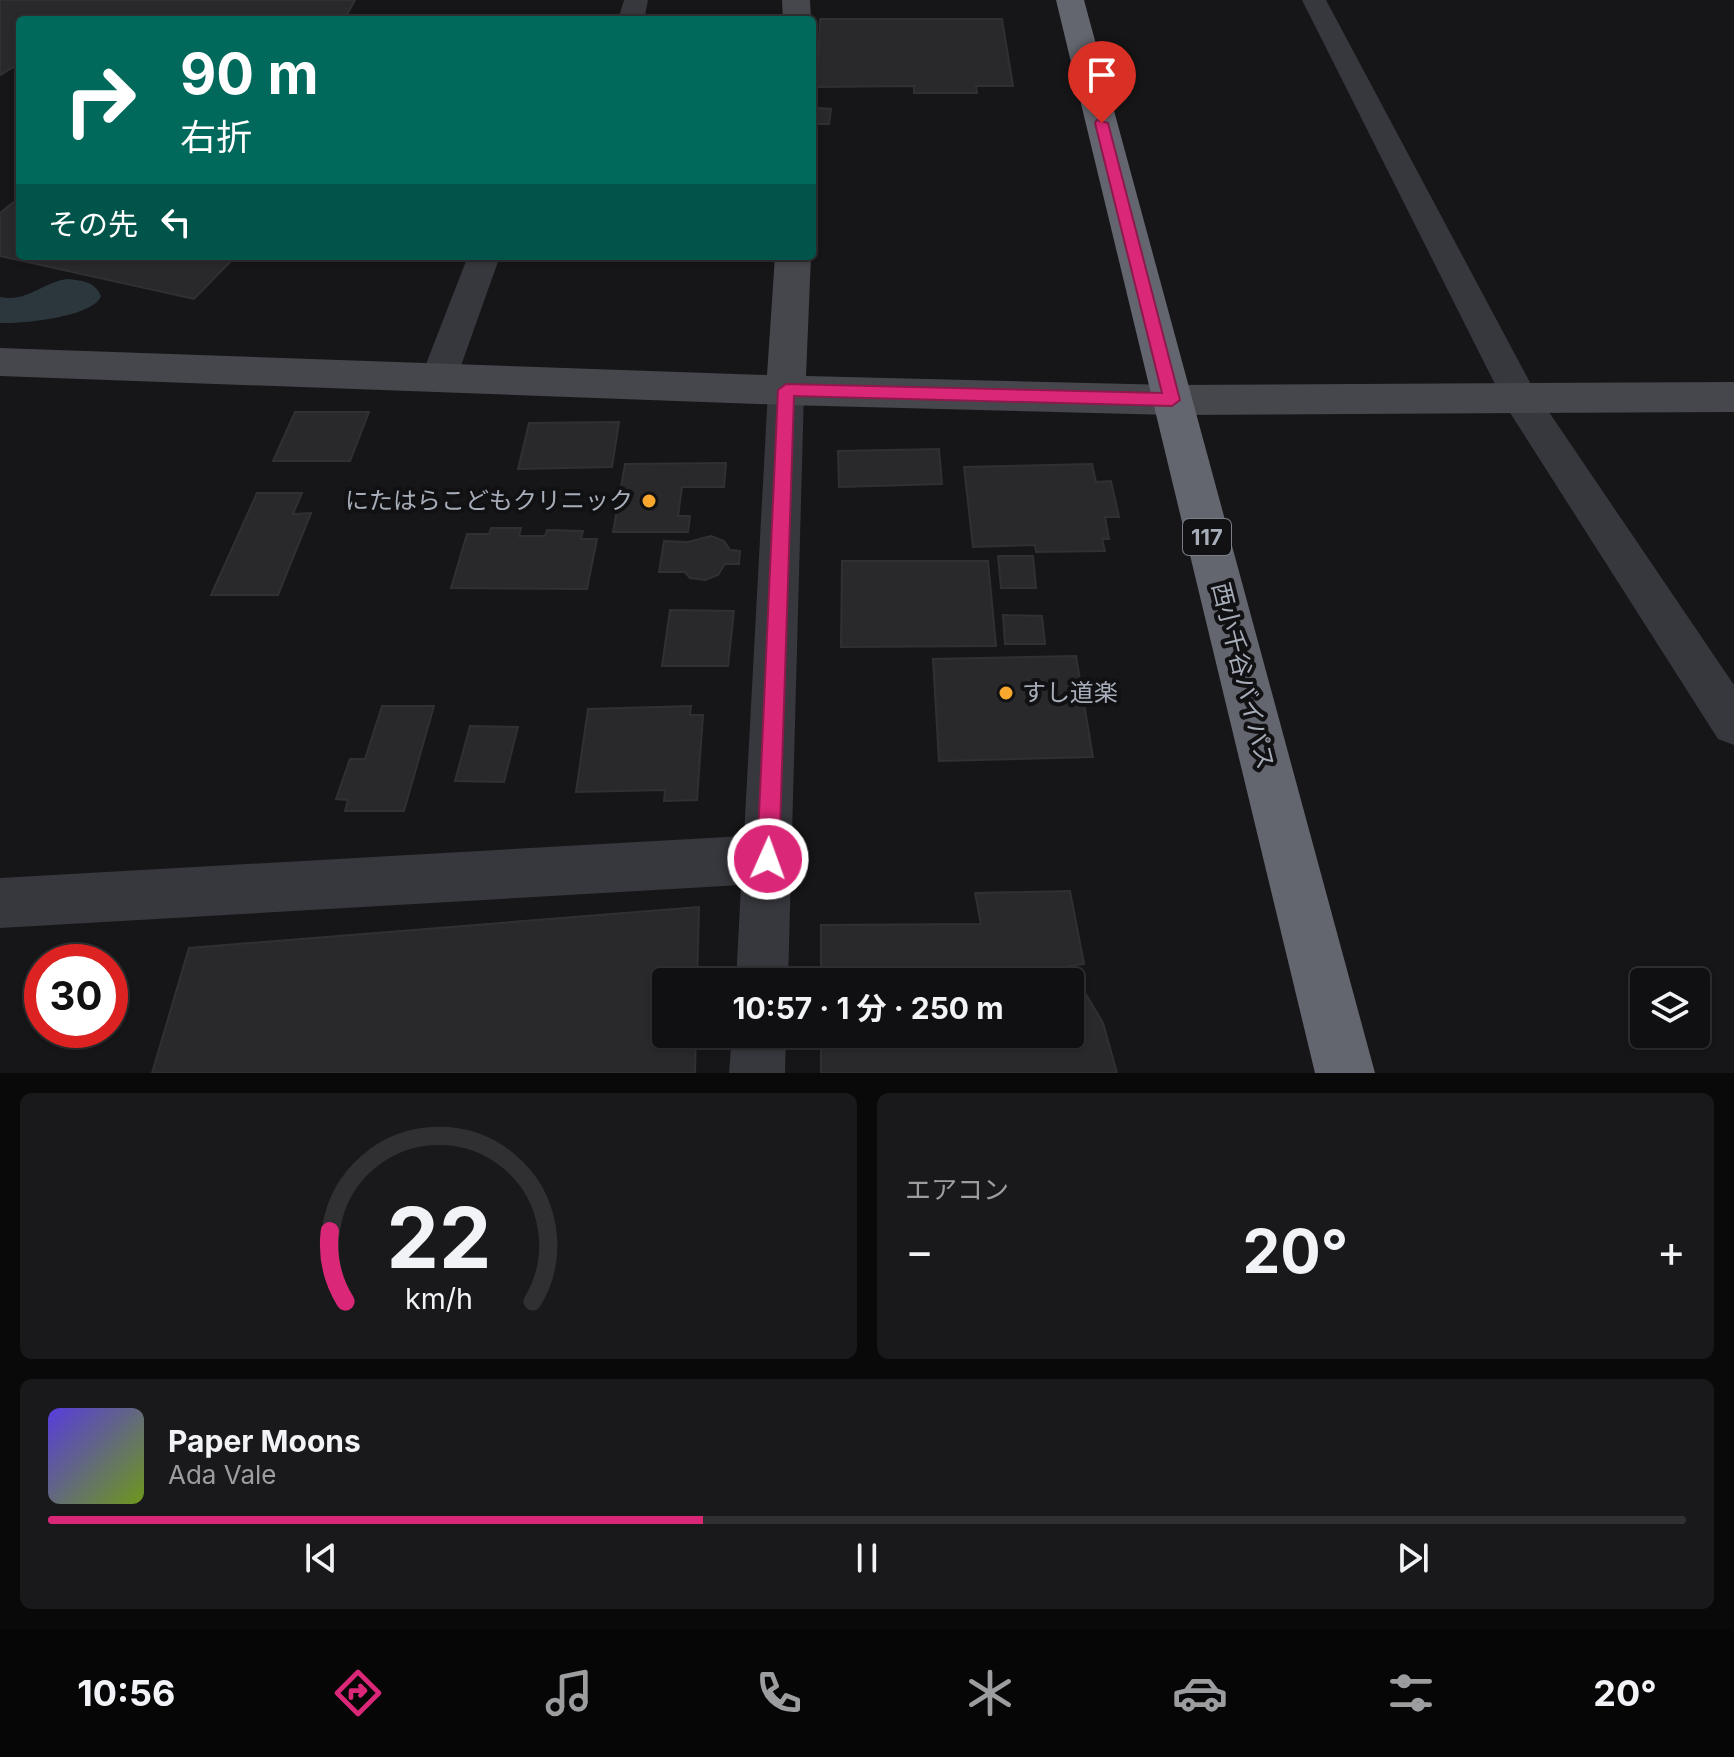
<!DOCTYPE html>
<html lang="ja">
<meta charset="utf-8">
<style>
body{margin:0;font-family:Inter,"Noto Sans JP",sans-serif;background:#19191b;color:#f1f3f6;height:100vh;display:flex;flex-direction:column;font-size:30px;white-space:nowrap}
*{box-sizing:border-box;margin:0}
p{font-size:26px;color:#9c9d9f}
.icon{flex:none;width:44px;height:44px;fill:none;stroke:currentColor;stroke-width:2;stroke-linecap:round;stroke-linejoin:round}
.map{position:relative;height:1073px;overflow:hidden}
.panel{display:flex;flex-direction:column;gap:20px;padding:20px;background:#09090a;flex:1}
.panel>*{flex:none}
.top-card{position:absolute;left:16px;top:16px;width:800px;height:244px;border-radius:8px;box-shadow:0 2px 6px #0004,0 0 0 2px #303032;background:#00695c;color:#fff;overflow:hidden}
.buttons{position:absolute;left:1630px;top:968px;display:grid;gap:16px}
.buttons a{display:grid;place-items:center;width:80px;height:80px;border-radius:8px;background:#101012;box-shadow:0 2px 6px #0004,0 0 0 2px #303032;font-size:40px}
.speed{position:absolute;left:24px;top:944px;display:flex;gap:16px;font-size:40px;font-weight:700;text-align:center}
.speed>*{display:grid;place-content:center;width:104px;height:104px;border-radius:50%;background:#101012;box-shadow:0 2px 6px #0004,0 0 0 2px #303032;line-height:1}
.speed .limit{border:12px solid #d22;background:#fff;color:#111}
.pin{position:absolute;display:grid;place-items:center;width:68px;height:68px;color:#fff;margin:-82px -34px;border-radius:50% 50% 50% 0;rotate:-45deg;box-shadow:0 0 8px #0007}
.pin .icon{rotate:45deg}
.me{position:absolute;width:88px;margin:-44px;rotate:2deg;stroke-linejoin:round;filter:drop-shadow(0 0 6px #0008)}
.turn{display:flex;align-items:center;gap:28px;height:168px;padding:0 32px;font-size:36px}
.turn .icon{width:104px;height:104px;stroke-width:2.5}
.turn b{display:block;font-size:56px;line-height:68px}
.then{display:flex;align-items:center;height:76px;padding:0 32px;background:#0003;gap:16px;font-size:30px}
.big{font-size:60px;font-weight:700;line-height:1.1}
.panel .widget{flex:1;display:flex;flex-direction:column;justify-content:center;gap:12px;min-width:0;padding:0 28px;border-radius:12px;background:#19191b}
.panel .dial{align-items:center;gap:0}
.dial svg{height:208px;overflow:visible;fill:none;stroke:#303032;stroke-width:7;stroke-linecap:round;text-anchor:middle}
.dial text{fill:#f1f3f6;stroke:none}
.song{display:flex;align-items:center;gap:24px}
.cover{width:96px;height:96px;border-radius:12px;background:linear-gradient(135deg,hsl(250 70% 55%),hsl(80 70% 35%))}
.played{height:8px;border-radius:4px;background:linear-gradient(90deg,#db2777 40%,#303032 40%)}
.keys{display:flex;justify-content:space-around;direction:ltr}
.heat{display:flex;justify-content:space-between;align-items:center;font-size:44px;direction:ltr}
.panel .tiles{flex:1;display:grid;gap:20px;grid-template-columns:1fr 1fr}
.widget:last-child{grid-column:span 2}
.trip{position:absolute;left:652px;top:968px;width:432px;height:80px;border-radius:8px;background:#101012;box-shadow:0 2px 6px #0004,0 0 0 2px #303032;font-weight:700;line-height:80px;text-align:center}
.dock{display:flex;height:128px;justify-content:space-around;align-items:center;background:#060607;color:#9c9d9f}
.dock .icon{width:56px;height:56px}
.dock .current{color:#db2777}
.dock b{font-size:36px;color:#f1f3f6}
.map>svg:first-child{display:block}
</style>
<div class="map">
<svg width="1734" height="1073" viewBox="0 0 1734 1073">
<rect width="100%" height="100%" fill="#161618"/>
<path fill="#2b363d" d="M 68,279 C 83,281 94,281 101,296 C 94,317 21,324 0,323 L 0,297 C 27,303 44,281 68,279 Z"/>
<g fill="#29292c" stroke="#303034" stroke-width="2">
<path d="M 0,0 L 355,0 L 344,20 L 20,20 L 20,63 L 0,75 Z"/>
<path d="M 820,19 L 1002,19 L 1013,86 L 976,86 L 977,93 L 914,93 L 914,86 L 817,87 Z"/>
<path d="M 817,108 L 831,109 L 829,124 L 815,124 Z"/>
<path d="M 20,197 L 20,256 L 236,256 L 194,299 L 0,256 L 0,213 Z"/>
<path d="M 295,412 L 369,412 L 350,461 L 273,461 Z"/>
<path d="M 619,422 L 612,467 L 518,469 L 529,423 Z"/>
<path d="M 939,449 L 942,484 L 839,487 L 838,451 Z"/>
<path d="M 726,463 L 724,487 L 682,487 L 678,516 L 690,516 L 688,532 L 613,532 L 625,464 Z"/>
<path d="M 1092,464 L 1096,482 L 1111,481 L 1119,517 L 1105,517 L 1109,539 L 1102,539 L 1105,551 L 1036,552 L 1035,545 L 973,547 L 964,467 Z"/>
<path d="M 257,493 L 302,493 L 293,514 L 311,513 L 278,595 L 211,595 Z"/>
<path d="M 491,528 L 521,528 L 519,536 L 545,536 L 547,530 L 583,531 L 581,539 L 597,539 L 587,589 L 451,588 L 467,534 L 489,534 Z"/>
<path d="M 711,536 L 724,541 L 730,550 L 740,551 L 739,564 L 725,564 L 718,575 L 705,580 L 690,578 L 685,572 L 659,572 L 664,541 L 688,542 Z"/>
<path d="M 998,556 L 1033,556 L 1036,588 L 1001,588 Z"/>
<path d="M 842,561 L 988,561 L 996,646 L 841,647 Z"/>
<path d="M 670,610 L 734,611 L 728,666 L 662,666 Z"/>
<path d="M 1003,615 L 1042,616 L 1045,644 L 1005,644 Z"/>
<path d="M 1076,656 L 1093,757 L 939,761 L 933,659 Z"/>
<path d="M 382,706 L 434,706 L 404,811 L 345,811 L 348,800 L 336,799 L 350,759 L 365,759 Z"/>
<path d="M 691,706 L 690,715 L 703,715 L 697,800 L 664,801 L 665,790 L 576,792 L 588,709 Z"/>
<path d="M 470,726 L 518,727 L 504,782 L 455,781 Z"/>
<path d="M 1070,891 L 1084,964 L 1069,966 L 1103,1023 L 1117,1073 L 821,1073 L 821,1034 L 1070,1034 L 1070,982 L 821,982 L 821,925 L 981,924 L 975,893 Z"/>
<path d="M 699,907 L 697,982 L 666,982 L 666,1034 L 696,1034 L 695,1073 L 152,1073 L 189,948 Z"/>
</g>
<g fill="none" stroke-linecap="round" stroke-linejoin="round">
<g fill="#37383d" fill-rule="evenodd">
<path d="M 624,0 L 648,0 L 644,20 L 618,20 Z"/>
<path d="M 1302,0 L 1326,0 L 1534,390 L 1734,685 L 1734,745 L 1718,739 L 1507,408 Z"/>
<path d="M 468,256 L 500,256 L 457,377 L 452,386 L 439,390 L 426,386 L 421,377 Z"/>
<path d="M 786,377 L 799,381 L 804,390 L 788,982 L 736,982 L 741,885 L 0,928 L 0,878 L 744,836 L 768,390 L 773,381 Z"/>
<path d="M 732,1034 L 786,1034 L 785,1073 L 729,1073 Z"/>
</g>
<g fill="#45474d" fill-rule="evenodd">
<path d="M 782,0 L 810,0 L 811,20 L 783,20 Z"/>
<path d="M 775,256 L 811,256 L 806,376 L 1172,385 L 1734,382 L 1734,412 L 1172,415 L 786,405 L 0,376 L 0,348 L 767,375 Z"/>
</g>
<path fill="#63666e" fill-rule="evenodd" d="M 1056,0 L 1084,0 L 1375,1073 L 1315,1073 Z"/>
</g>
<path fill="#db2777" stroke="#8e194d" stroke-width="2" d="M 1097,120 L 1108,123 L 1180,400 L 1172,406 L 794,396 L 779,859 L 776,867 L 768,870 L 760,867 L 757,859 L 778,390 L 786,384 L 1162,393 L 1095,123 Z"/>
<g fill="#f9a82d" stroke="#111113" stroke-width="3">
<circle cx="649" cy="501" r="8"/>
<circle cx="1006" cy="693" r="8"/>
</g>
<g text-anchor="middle" stroke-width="8" stroke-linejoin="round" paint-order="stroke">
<rect fill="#111113" stroke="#7a7f87" stroke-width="2" x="1183" y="519" width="48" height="36" rx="6"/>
<g font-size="22" font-weight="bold" fill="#a7aeb9">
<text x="1207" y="545">117</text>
</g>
<g font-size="24" fill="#a7aeb9" stroke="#111113" text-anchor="end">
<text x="633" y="509">にたはらこどもクリニック</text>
<text x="1022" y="701" text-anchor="start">すし道楽</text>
</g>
<g font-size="24" fill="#a7aeb9" stroke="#111113">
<text transform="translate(1243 676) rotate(76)" y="8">西小千谷バイパス</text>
</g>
</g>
</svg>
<div class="buttons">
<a><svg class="icon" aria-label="layers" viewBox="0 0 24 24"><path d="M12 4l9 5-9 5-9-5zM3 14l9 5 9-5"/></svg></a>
</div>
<div class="speed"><div class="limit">30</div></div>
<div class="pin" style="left:1102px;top:123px;background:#d93025"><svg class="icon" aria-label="arrive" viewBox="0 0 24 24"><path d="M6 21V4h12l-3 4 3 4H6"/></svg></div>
<svg class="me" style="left:768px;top:859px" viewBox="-20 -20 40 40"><circle r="17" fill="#db2777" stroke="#fff" stroke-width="3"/><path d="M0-11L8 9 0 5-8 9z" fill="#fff"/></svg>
<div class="trip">10:57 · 1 分 · 250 m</div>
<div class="top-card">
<div class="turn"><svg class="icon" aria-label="right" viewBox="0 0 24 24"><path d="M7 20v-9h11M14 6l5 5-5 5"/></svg><div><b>90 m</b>右折</div></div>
<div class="then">その先<svg class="icon" aria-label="left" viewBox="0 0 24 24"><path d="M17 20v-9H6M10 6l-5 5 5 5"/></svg></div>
</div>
</div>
<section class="panel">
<div class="tiles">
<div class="widget dial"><svg viewBox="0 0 100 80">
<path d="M14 69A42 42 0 1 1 86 69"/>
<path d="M14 69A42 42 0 0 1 8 42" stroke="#db2777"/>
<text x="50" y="56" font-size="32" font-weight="700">22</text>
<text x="50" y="72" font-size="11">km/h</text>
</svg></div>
<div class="widget"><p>エアコン</p>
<div class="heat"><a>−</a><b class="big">20°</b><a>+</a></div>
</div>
<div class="widget">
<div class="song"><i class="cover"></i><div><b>Paper Moons</b><p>Ada Vale</p></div></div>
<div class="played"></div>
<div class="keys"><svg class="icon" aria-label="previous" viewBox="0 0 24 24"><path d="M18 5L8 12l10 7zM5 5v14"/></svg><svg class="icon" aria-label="pause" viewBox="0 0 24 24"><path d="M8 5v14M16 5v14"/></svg><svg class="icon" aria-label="next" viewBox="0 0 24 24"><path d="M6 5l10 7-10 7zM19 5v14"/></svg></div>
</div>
</div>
</section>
<nav class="dock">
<b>10:56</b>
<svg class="icon current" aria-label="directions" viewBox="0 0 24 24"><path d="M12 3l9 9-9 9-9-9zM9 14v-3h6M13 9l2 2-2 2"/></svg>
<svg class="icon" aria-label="music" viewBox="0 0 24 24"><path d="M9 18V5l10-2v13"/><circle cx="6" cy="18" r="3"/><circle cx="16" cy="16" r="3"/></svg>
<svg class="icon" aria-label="phone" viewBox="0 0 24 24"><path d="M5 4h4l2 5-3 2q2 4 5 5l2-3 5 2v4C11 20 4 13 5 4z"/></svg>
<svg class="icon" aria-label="climate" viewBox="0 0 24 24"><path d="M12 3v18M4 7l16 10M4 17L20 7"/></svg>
<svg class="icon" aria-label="car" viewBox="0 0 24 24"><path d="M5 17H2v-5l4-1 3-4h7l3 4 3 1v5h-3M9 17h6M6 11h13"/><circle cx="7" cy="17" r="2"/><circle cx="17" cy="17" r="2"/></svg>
<svg class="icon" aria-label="filters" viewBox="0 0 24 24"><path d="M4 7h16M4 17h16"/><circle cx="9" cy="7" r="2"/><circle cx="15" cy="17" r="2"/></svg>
<b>20°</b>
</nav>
